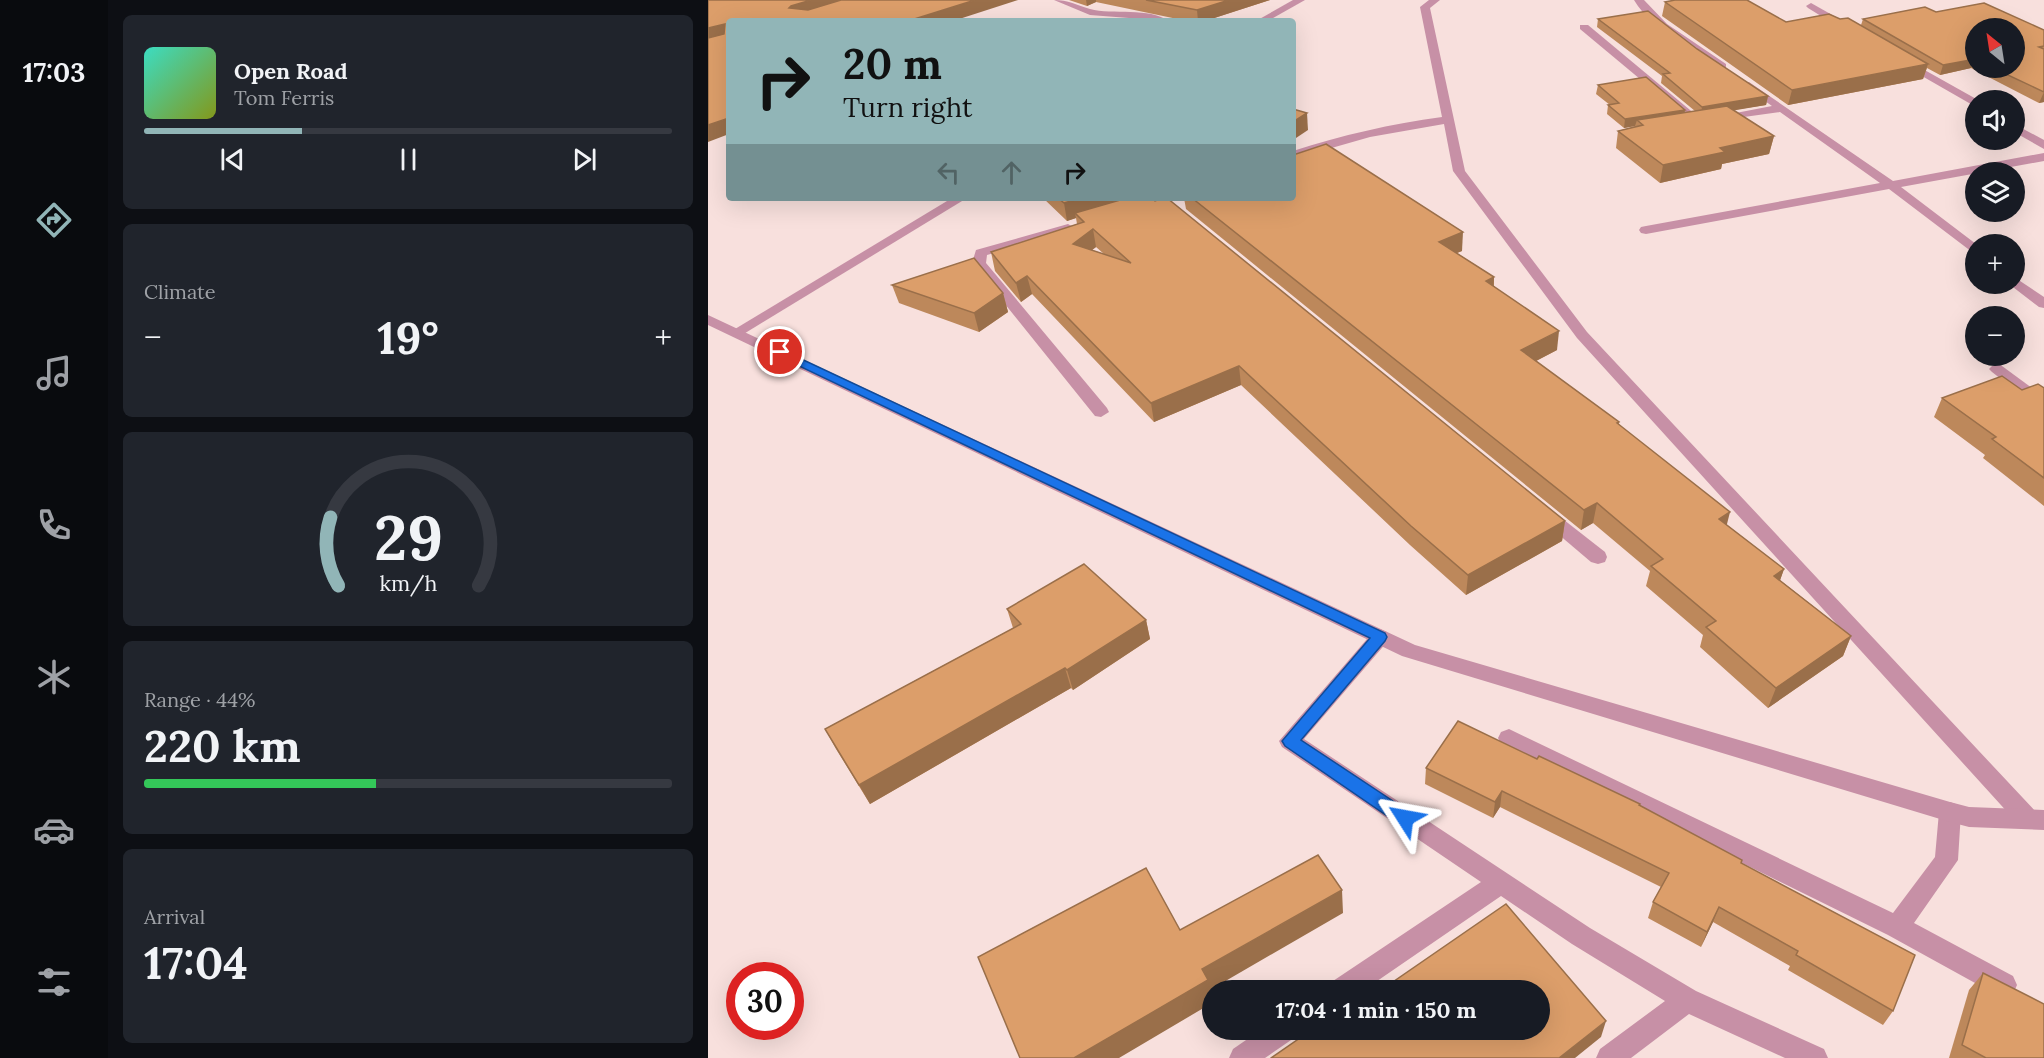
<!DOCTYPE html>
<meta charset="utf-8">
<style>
body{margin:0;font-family:Lora,serif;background:#20242c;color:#f1f3f6;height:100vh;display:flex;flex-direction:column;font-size:22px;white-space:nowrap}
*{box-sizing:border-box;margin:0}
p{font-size:20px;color:#9ea1a6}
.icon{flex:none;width:33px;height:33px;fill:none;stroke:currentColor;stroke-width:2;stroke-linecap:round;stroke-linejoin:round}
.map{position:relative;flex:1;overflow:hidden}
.panel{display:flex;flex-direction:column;gap:15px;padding:15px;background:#0d0f14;width:600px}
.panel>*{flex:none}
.banner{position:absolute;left:18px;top:18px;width:570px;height:183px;border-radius:6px;box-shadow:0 6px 24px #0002;background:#91b5b7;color:#111;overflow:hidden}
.needle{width:39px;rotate:330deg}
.fabs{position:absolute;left:1257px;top:18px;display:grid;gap:12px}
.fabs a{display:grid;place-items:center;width:60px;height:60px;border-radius:50%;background:#171b24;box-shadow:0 6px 24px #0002;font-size:30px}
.speed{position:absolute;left:18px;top:962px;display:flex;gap:12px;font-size:30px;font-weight:700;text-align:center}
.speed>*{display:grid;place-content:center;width:78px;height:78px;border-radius:50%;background:#171b24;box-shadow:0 6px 24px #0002;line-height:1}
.speed .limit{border:9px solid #d22;background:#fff;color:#111}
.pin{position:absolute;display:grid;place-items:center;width:51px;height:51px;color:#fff;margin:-26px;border:3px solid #fff;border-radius:50%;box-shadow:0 2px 6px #0007}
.me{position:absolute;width:66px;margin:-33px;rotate:304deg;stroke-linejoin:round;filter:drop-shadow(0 0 4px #0008)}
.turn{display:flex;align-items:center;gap:21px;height:126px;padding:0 18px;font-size:27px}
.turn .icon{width:78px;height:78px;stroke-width:2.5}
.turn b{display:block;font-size:42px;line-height:51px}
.lanes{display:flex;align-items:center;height:57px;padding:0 18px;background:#0003;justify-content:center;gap:30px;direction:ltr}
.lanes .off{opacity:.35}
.big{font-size:45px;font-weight:800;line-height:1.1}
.panel .tile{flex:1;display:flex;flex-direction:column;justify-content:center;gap:9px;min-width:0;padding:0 21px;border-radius:9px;background:#20242c}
.panel .dial{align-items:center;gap:0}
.dial svg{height:156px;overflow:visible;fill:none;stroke:#363941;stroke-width:7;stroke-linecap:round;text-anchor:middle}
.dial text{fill:#f1f3f6;stroke:none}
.song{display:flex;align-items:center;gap:18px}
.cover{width:72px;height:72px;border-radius:9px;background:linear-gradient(135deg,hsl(170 70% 55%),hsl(70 70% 35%))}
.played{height:6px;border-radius:3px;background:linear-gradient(90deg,#91b5b7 30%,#363941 30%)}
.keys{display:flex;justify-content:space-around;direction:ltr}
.heat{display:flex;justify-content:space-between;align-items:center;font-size:33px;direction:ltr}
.charge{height:9px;border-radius:4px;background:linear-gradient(90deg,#34c759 44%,#363941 0)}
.trip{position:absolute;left:494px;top:980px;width:348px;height:60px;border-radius:30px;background:#171b24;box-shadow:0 6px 24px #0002;font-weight:800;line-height:60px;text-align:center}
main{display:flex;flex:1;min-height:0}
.tabs{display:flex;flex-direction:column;width:108px;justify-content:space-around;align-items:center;background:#090b0e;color:#9ea1a6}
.tabs .icon{width:42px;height:42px}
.tabs .current{color:#91b5b7}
.tabs b{font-size:27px;color:#f1f3f6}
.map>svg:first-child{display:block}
</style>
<main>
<nav class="tabs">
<b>17:03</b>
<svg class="icon current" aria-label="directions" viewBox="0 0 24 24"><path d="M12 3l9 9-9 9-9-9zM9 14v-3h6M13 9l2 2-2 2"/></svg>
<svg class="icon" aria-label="music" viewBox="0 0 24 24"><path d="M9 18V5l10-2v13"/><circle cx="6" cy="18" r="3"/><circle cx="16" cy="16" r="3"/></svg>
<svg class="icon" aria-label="phone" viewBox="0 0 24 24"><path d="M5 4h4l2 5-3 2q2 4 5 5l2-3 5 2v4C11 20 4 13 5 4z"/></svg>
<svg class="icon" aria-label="climate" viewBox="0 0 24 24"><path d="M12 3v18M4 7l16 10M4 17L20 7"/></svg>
<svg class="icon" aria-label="car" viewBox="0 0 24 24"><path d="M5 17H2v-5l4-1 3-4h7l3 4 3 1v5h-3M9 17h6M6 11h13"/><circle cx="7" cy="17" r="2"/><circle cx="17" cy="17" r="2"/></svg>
<svg class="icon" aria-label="filters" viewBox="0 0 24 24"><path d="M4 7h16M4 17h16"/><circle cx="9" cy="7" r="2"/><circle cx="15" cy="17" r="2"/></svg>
</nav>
<section class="panel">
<div class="tile">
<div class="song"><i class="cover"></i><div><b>Open Road</b><p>Tom Ferris</p></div></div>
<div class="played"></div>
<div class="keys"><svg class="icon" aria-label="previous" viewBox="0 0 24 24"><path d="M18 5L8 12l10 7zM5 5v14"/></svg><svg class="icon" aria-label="pause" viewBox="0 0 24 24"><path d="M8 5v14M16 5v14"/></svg><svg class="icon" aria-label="next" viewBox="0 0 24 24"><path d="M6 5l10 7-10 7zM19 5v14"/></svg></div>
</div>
<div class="tile"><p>Climate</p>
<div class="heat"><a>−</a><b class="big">19°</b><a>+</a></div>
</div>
<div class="tile dial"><svg viewBox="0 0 100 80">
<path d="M14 69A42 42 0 1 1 86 69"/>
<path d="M14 69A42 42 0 0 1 10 34" stroke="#91b5b7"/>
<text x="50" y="56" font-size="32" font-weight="700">29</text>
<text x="50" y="72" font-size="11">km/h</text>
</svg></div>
<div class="tile"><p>Range · 44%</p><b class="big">220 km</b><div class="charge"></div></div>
<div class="tile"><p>Arrival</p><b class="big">17:04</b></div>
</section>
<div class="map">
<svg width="1336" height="1058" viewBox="0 0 1336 1058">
<rect width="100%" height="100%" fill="#f8e0dd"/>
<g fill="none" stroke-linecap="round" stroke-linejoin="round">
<g fill="#c790a6" fill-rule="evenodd">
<path d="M 346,0 C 360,0 369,5 382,9 C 404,15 442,7 460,21 L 382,15 Z"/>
<path d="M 585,0 L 597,0 L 560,21 L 548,21 Z"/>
<path d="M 721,0 L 732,0 L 722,8 L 757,171 L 879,332 L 1328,812 L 1331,819 L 1328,826 L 1320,829 L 1312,826 L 869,338 L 745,171 L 736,124 L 662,137 L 585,159 L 585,151 C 634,135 683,124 734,117 L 712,7 Z"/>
<path d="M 926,0 L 936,0 L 959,24 L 1018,64 L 1018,68 L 1010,68 C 981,49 945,31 926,0 Z"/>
<path d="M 1103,3 L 1142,25 L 1143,27 L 1134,29 L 1100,8 L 1098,6 Z"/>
<path d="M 872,25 L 880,25 L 994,120 L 994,124 L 986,124 L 872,29 Z"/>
<path d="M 1197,59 L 1270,100 L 1268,100 L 1268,107 L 1193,64 L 1192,62 Z"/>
<path d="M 1041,82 L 1185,181 L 1336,153 L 1336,161 L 1193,187 L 1268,244 L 1268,255 L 1181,189 L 938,234 L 933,233 L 931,230 L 933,227 L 938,226 L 1172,183 L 1072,112 L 1007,121 L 1007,117 L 1064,106 L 1037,87 L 1037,83 Z"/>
<path d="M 1306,124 L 1336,140 L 1336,149 L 1306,132 Z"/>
<path d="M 244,198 L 259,198 L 34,335 L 24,335 L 22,332 Z"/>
<path d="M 360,224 L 367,228 L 365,231 L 279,255 L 278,263 L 399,408 L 401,412 L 393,417 L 387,416 L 264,263 L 268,250 Z"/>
<path d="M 1306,277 L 1336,297 L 1336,308 L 1331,307 L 1301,284 L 1306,284 Z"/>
<path d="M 1289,364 L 1294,366 L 1336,397 L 1336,410 L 1330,408 L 1284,372 L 1281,369 L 1284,366 Z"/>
<path d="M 836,507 L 842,509 L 897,552 L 899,557 L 897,562 L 890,564 L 883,562 L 830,517 L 827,513 L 830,509 Z"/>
<path d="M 672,629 L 679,632 L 682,637 L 679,642 L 596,739 L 882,928 L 988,991 L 1116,1049 L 1120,1058 L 1077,1058 L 981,1014 L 923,1058 L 888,1058 L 892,1049 L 957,1001 L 864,944 L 793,896 L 656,990 L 621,990 L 625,981 L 773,882 L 574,747 L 571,741 L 665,632 Z"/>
<path d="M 801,729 L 1185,913 L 1227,857 L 1231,812 L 1234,805 L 1242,802 L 1250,805 L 1253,812 L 1250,860 L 1206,923 L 1305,976 L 1309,985 L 1305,994 L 1296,997 L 1287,994 L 1180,935 L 793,744 L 790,738 L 793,732 Z"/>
<path d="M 554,1029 L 590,1029 L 586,1038 L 557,1058 L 521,1058 L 525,1049 Z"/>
</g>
<path fill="#c790a6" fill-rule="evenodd" d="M 0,315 L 707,645 L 1242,802 L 1261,807 L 1336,810 L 1336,830 L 1261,827 L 1242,822 L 694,656 L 0,325 Z"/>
</g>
<g fill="#bd885b" fill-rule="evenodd">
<path d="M 361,0 L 562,0 L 497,21 L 479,21 L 388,2 L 379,6 Z"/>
<path d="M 957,2 L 1078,22 L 1132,19 L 1153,25 L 1155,19 L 1228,12 L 1336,30 L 1336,102 L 1331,103 L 1263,68 L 1232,75 L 1219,68 L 1215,79 L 1080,105 L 954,16 ZM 1268,28 L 1306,68 L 1268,68 Z"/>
<path d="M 890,19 L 989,49 L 1060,96 L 1058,105 L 1025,110 L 1066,136 L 1061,154 L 1014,164 L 1013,169 L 952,183 L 908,148 L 910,131 L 927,126 L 916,128 L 899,114 L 900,105 L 902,105 L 888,94 L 890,85 L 977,112 L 987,111 L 953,83 L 954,76 L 889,27 Z"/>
<path d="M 335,198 L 443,198 L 857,521 L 854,541 L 758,595 L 702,545 L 533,385 L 446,422 L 324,294 L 313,302 L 287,271 L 283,252 L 369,224 L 368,218 L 359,221 ZM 388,247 L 396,254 L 384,250 Z"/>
<path d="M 476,198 L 585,198 L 754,251 L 749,253 L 786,277 L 786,286 L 849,350 L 828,361 L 911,422 L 911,424 L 1019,525 L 1076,569 L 1072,580 L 1143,636 L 1135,656 L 1060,708 L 992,647 L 995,635 L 938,586 L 942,571 L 885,523 L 873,530 L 478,209 Z"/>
<path d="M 184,285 L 295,293 L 300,312 L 271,332 L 191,303 Z"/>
<path d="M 1336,388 L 1336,506 L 1275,458 L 1277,455 L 1226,417 L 1234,398 Z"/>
<path d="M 299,609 L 438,620 L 442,639 L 365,690 L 363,688 L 162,804 L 128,749 L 117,729 L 305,628 Z"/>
<path d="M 718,768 L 931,805 L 1033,863 L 1185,1011 L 1175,1025 L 1080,970 L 1082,966 L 1005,922 L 993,947 L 940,918 L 945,902 L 953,887 L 792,807 L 785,818 L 717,784 Z"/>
<path d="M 1275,973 L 1336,1058 L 1241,1058 L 1261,990 Z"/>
</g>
<g fill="#9a6f4a">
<path d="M 103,0 L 148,0 L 87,19 L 81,8 L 83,6 Z"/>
<path d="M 267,0 L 310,0 L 245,21 L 200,21 Z"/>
<path d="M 378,0 L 388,0 L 388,2 L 379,6 Z"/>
<path d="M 521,0 L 562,0 L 497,21 L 490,21 L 489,10 Z"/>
<path d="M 17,24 L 21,34 L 0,43 L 0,28 Z"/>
<path d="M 1266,58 L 1263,68 L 1232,75 L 1235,65 Z"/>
<path d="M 1220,64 L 1215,79 L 1080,105 L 1084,90 Z"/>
<path d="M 1336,92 L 1336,102 L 1331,103 Z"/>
<path d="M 1060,96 L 1058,105 L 993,116 L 994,107 Z"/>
<path d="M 977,110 L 976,119 L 929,120 L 927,126 L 916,128 L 917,119 Z"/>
<path d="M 599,113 L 600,130 L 585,140 L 585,122 Z"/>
<path d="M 21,118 L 21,134 L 0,142 L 0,125 Z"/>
<path d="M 1066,136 L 1061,154 L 1014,164 L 1013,169 L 952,183 L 955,165 L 1012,148 Z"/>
<path d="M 373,198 L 427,198 L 367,213 L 368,218 L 359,221 L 356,203 Z"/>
<path d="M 385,229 L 388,247 L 368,262 L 365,244 Z"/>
<path d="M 755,232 L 754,251 L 730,260 L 731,242 Z"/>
<path d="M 319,276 L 324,294 L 313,302 L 308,283 Z"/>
<path d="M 786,277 L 785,296 L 778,281 Z"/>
<path d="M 295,293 L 300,312 L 271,332 L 266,313 Z"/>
<path d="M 851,331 L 849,350 L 811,370 L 813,350 Z"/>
<path d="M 531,366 L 533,385 L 446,422 L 443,403 Z"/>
<path d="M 889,503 L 885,523 L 873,530 L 876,510 Z"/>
<path d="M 1022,512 L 1017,532 L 1011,519 Z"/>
<path d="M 857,521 L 854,541 L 758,595 L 760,575 Z"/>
<path d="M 1076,569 L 1069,589 L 1066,576 Z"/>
<path d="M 438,620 L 442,639 L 365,690 L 359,670 Z"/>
<path d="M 1143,636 L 1135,656 L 1060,708 L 1068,688 Z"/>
<path d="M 357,668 L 363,688 L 162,804 L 151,785 Z"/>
<path d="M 794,791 L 792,807 L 785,818 L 787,802 Z"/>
<path d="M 634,890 L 635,913 L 502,990 L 504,1003 L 411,1058 L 366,1058 L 494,969 Z"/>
<path d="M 1011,907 L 1005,922 L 993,947 L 999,932 Z"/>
<path d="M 898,1021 L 893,1037 L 867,1058 L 851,1058 Z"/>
</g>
<g fill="#dc9e6a" stroke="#9a6f4a" stroke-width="1.5" fill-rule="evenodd">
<path d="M 0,0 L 103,0 L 83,6 L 81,8 L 100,10 L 133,0 L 267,0 L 200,21 L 21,21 L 21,118 L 0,125 L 0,38 L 16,34 L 17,24 L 0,28 Z"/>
<path d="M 438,0 L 521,0 L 489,10 Z"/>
<path d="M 967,0 L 1039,0 L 1078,22 L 1121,14 L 1132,19 L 1140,18 L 1220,64 L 1084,90 L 957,2 Z"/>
<path d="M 1276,3 L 1336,30 L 1336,46 L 1331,47 L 1336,49 L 1336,92 L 1285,68 L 1306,68 L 1306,28 L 1268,28 L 1268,59 L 1235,65 L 1155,19 L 1217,7 L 1228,12 Z"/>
<path d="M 940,11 L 989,49 L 1060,96 L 994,107 L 955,74 L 962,73 L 890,19 Z"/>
<path d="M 938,77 L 977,110 L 917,119 L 900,105 L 911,103 L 890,85 Z"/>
<path d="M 1019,106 L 1066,136 L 1012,148 L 1017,152 L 955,165 L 910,131 L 935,125 L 929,120 Z"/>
<path d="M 585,109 L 599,113 L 585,122 Z"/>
<path d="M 618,144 L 755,232 L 731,242 L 786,277 L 778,281 L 851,331 L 813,350 L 911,422 L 909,423 L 1022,512 L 1011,519 L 1076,569 L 1066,576 L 1143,636 L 1068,688 L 998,627 L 1008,621 L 943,566 L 955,559 L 889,503 L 876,510 L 484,198 L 585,198 L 585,155 Z"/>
<path d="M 350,198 L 373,198 L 356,203 Z"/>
<path d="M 419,198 L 443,198 L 447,201 L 455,198 L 459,198 L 857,521 L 760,575 L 703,526 L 531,366 L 443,403 L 319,276 L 308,283 L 283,252 L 376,222 L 367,213 ZM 385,229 L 423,263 L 365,244 Z"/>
<path d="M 266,258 L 295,293 L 266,313 L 184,285 Z"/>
<path d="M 1294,376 L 1314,390 L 1330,384 L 1336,388 L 1336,478 L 1284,439 L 1288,437 L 1234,398 Z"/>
<path d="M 376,564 L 438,620 L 359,670 L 357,668 L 151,785 L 117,729 L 313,624 L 299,609 Z"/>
<path d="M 750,721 L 829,759 L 831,756 L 932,804 L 931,805 L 1034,860 L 1033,863 L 1207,955 L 1185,1011 L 1088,955 L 1090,951 L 1011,907 L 999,932 L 945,902 L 961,873 L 794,791 L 787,802 L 718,768 Z"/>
<path d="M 610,855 L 634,890 L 494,969 L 500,980 L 366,1058 L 312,1058 L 270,957 L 438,868 L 472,930 Z"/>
<path d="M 798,904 L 898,1021 L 851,1058 L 563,1058 L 605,1029 L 831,1029 L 831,990 L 661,990 L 672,983 L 676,988 Z"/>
<path d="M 1275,973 L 1336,1004 L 1336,1058 L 1278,1058 L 1254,1045 Z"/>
</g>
<path fill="#1a73e8" stroke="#114b97" stroke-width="1.5" d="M 72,349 L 677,633 L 679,637 L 677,641 L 593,740 L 703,813 L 706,818 L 703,824 L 697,826 L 691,824 L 577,746 L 574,741 L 662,638 L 68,355 L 66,352 Z"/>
</svg>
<div class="fabs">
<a><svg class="needle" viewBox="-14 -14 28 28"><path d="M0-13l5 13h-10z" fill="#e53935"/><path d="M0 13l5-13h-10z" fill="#9ea1a6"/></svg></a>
<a><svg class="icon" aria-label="sound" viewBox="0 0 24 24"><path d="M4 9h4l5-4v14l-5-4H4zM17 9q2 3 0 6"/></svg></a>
<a><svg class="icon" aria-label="layers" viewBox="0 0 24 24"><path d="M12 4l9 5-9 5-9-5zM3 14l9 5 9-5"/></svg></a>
<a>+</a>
<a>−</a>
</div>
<div class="speed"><div class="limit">30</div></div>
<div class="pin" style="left:72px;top:352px;background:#d93025"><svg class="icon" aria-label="arrive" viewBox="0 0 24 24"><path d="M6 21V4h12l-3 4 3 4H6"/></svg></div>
<svg class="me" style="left:697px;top:818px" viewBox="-20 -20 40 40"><path d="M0-17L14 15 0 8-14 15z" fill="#1a73e8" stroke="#fff" stroke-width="4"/></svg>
<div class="trip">17:04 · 1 min · 150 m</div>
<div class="banner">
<div class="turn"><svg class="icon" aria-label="right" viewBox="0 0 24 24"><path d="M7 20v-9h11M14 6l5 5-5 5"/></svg><div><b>20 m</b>Turn right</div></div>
<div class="lanes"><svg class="icon off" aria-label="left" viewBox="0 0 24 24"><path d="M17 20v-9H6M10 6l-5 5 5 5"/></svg><svg class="icon off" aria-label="ahead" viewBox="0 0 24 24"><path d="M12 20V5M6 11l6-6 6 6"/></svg><svg class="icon" aria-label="right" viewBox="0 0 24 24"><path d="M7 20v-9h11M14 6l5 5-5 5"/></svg></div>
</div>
</div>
</main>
